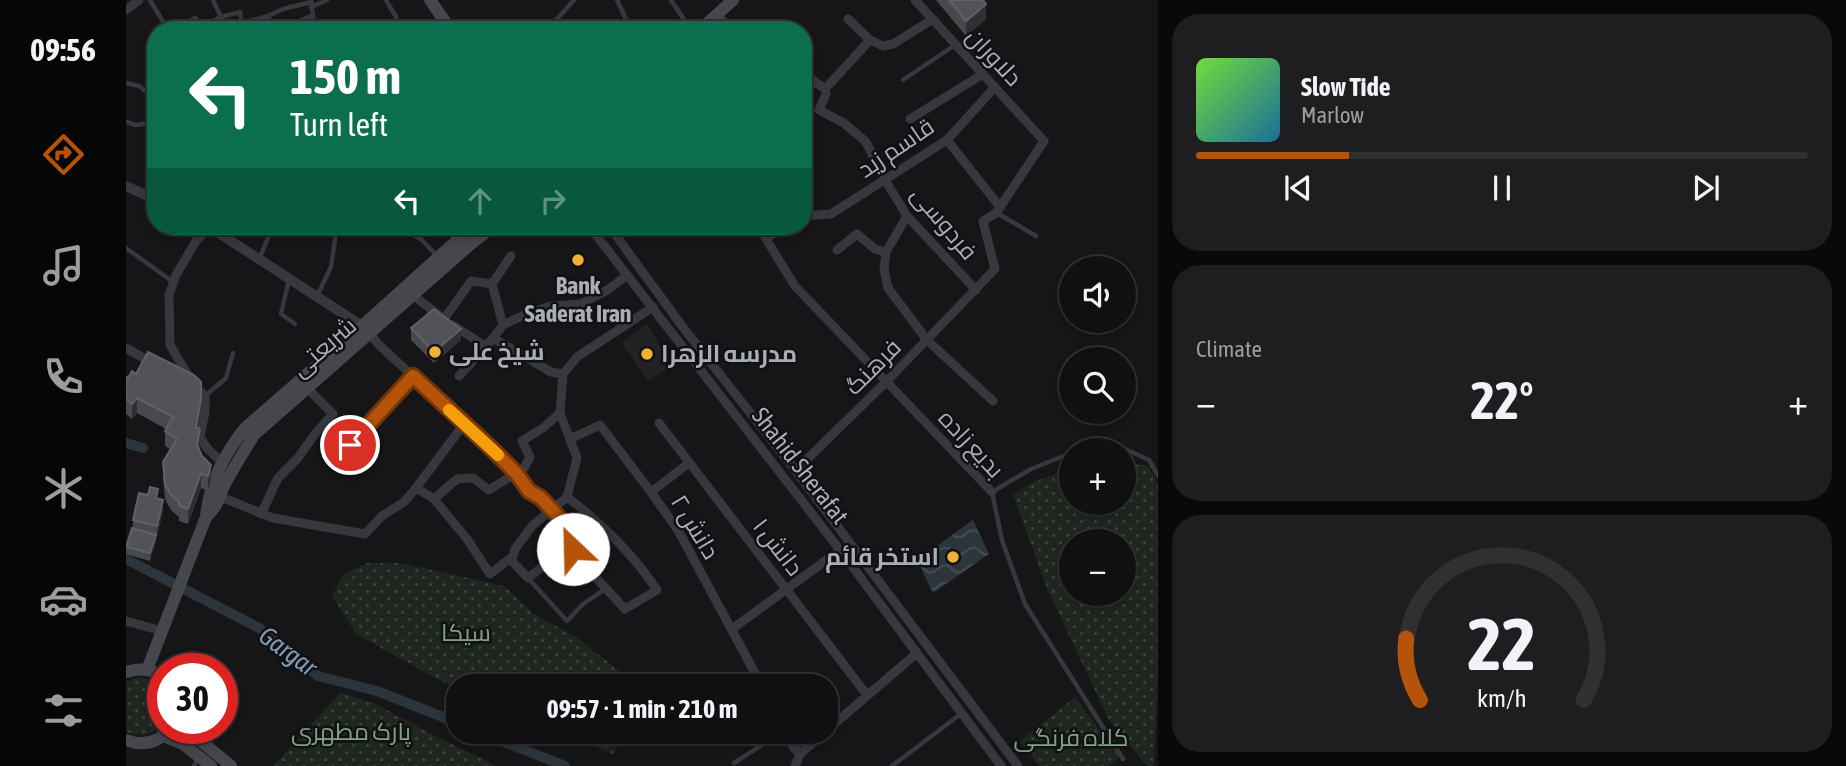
<!DOCTYPE html>
<meta charset="utf-8">
<style>
body{margin:0;font-family:"Asap Condensed",Cairo,sans-serif;background:#1e1e20;color:#f1f3f6;height:100vh;display:flex;flex-direction:column;font-size:26px;white-space:nowrap}
*{box-sizing:border-box;margin:0}
p{font-size:23px;color:#9c9d9f}
.icon{flex:none;width:38px;height:38px;fill:none;stroke:currentColor;stroke-width:2;stroke-linecap:round;stroke-linejoin:round}
.map{position:relative;flex:1;overflow:hidden}
.drawer{display:flex;flex-direction:column;gap:14px;padding:14px;background:#09090a;width:688px}
.drawer>*{flex:none}
.top-card{position:absolute;left:21px;top:21px;width:665px;height:214px;border-radius:28px;box-shadow:0 4px 10px #0003,0 0 0 2px #303032;background:#0b6e4f;color:#fff;overflow:hidden}
.buttons{position:absolute;left:933px;top:256px;display:grid;gap:14px}
.buttons a{display:grid;place-items:center;width:77px;height:77px;border-radius:50%;background:#101012;box-shadow:0 4px 10px #0003,0 0 0 2px #303032;font-size:35px}
.speed{position:absolute;left:21px;top:653px;display:flex;gap:14px;font-size:35px;font-weight:700;text-align:center}
.speed>*{display:grid;place-content:center;width:91px;height:91px;border-radius:50%;background:#101012;box-shadow:0 4px 10px #0003,0 0 0 2px #303032;line-height:1}
.speed .limit{border:10px solid #d22;background:#fff;color:#111}
.pin{position:absolute;display:grid;place-items:center;width:60px;height:60px;color:#fff;margin:-30px;border:4px solid #fff;border-radius:50%;box-shadow:0 2px 7px #0007}
.me{position:absolute;width:77px;margin:-38px;rotate:336deg;stroke-linejoin:round;filter:drop-shadow(0 0 5px #0008)}
.turn{display:flex;align-items:center;gap:24px;height:147px;padding:0 28px;font-size:32px}
.turn .icon{width:91px;height:91px;stroke-width:2.5}
.turn b{display:block;font-size:49px;line-height:60px}
.lanes{display:flex;align-items:center;height:66px;padding:0 28px;background:#0003;justify-content:center;gap:35px;direction:ltr}
.lanes .off{opacity:.35}
.big{font-size:52px;font-weight:700;line-height:1.1}
.drawer .card{flex:1;display:flex;flex-direction:column;justify-content:center;gap:10px;min-width:0;padding:0 24px;border-radius:28px;background:#1e1e20}
.drawer .dial{align-items:center;gap:0}
.dial svg{height:182px;overflow:visible;fill:none;stroke:#303032;stroke-width:7;stroke-linecap:round;text-anchor:middle}
.dial text{fill:#f1f3f6;stroke:none}
.song{display:flex;align-items:center;gap:21px}
.cover{width:84px;height:84px;border-radius:10px;background:linear-gradient(135deg,hsl(100 70% 55%),hsl(200 70% 35%))}
.played{height:7px;border-radius:4px;background:linear-gradient(90deg,#b45309 25%,#303032 25%)}
.keys{display:flex;justify-content:space-around;direction:ltr}
.heat{display:flex;justify-content:space-between;align-items:center;font-size:38px;direction:ltr}
.trip{position:absolute;left:320px;top:674px;width:392px;height:70px;border-radius:28px;background:#101012;box-shadow:0 4px 10px #0003,0 0 0 2px #303032;font-weight:700;line-height:70px;text-align:center}
main{display:flex;flex:1;min-height:0}
.tabs{display:flex;flex-direction:column;width:126px;justify-content:space-around;align-items:center;background:#060607;color:#9c9d9f}
.tabs .icon{width:49px;height:49px}
.tabs .selected{color:#b45309}
.tabs b{font-size:32px;color:#f1f3f6}
.map>svg:first-child{display:block}
</style>
<main>
<nav class="tabs">
<b>09:56</b>
<svg class="icon selected" aria-label="directions" viewBox="0 0 24 24"><path d="M12 3l9 9-9 9-9-9zM9 14v-3h6M13 9l2 2-2 2"/></svg>
<svg class="icon" aria-label="music" viewBox="0 0 24 24"><path d="M9 18V5l10-2v13"/><circle cx="6" cy="18" r="3"/><circle cx="16" cy="16" r="3"/></svg>
<svg class="icon" aria-label="phone" viewBox="0 0 24 24"><path d="M5 4h4l2 5-3 2q2 4 5 5l2-3 5 2v4C11 20 4 13 5 4z"/></svg>
<svg class="icon" aria-label="climate" viewBox="0 0 24 24"><path d="M12 3v18M4 7l16 10M4 17L20 7"/></svg>
<svg class="icon" aria-label="car" viewBox="0 0 24 24"><path d="M5 17H2v-5l4-1 3-4h7l3 4 3 1v5h-3M9 17h6M6 11h13"/><circle cx="7" cy="17" r="2"/><circle cx="17" cy="17" r="2"/></svg>
<svg class="icon" aria-label="filters" viewBox="0 0 24 24"><path d="M4 7h16M4 17h16"/><circle cx="9" cy="7" r="2"/><circle cx="15" cy="17" r="2"/></svg>
</nav>
<div class="map">
<svg width="1033" height="766" viewBox="0 0 1033 766">
<defs>
<pattern id="grass-dots" width="8" height="8" patternUnits="userSpaceOnUse" patternTransform="scale(1.75)"><rect width="8" height="8" fill="#1e261f"/><path d="M2 2h.1M6 6h.1" fill="none" stroke="#3c433d" stroke-width="1.8" stroke-linecap="round"/></pattern>
<pattern id="water-waves" width="16" height="10" patternUnits="userSpaceOnUse" patternTransform="scale(1.75)"><rect width="16" height="10" fill="#2c353c"/><path d="M0 5q4-4 8 0t8 0" fill="none" stroke="#485056"/></pattern>
</defs>
<rect width="100%" height="100%" fill="#161618"/>
<path fill="#222225" d="M 521,323 L 545,366 L 522,381 L 496,343 Z"/>
<g fill="url(#grass-dots)" fill-rule="evenodd">
<path d="M 998,464 L 1021,465 L 1032,483 L 1033,656 L 1028,766 L 1021,766 L 983,720 L 921,588 L 887,495 L 909,481 L 945,469 L 945,502 L 998,502 ZM 945,541 L 998,541 L 998,593 L 945,593 Z"/>
<path d="M 241,563 L 275,563 L 378,586 L 407,613 L 450,637 L 497,674 L 508,686 L 332,686 L 332,688 L 309,678 L 230,634 L 206,596 L 217,575 Z"/>
<path d="M 12,677 C 23,678 29,681 37,688 L 37,725 C 26,735 14,738 0,732 L 0,682 Z"/>
<path d="M 214,693 L 248,703 L 313,738 L 371,766 L 147,766 Z"/>
<path d="M 949,697 L 994,757 L 983,766 L 913,766 L 894,741 Z"/>
<path d="M 434,732 L 499,732 L 487,754 Z"/>
</g>
<path fill="url(#water-waves)" d="M 847,520 L 863,554 L 807,593 L 791,560 Z"/>
<g fill="none" stroke-linecap="round" stroke-linejoin="round">
<g stroke="#2c353c" stroke-width="10">
<path d="M 0,443 L 17,448"/>
<path d="M 0,559 L 133,628 L 192,676 L 251,691 L 332,723"/>
<path d="M 353,732 L 439,766"/>
</g>
<g stroke="#37383d" stroke-width="4.5">
<path d="M 24,0 L 42,30"/>
<path d="M 87,0 L 95,17 L 98,30"/>
<path d="M 260,0 L 270,17 L 271,30"/>
<path d="M 491,0 L 505,30"/>
<path d="M 545,0 L 565,30"/>
<path d="M 185,1 L 189,30"/>
<path d="M 185,7 L 201,0"/>
<path d="M 142,16 L 148,30"/>
<path d="M 422,29 L 448,0"/>
<path d="M 49,30 L 69,18 L 76,27 L 95,17 L 114,12 L 116,23 L 142,16 L 157,9 L 185,2"/>
<path d="M 154,30 L 187,15"/>
<path d="M 777,80 L 829,45"/>
<path d="M 0,83 L 13,86 L 30,100"/>
<path d="M 0,122 L 10,125 L 30,122"/>
<path d="M 871,213 L 910,236"/>
<path d="M 261,226 L 282,232 L 296,240 L 311,256"/>
<path d="M 0,248 L 47,282"/>
<path d="M 134,257 L 147,226"/>
<path d="M 163,280 L 155,314 L 169,324"/>
<path d="M 191,296 L 205,267 L 211,226"/>
<path d="M 79,396 L 100,378 L 107,353"/>
<path d="M 968,450 L 997,448 L 1023,460 L 1033,477"/>
<path d="M 945,453 L 905,469 L 866,492 L 876,540 L 899,604 L 997,759"/>
<path d="M 402,578 L 441,621 L 457,604 L 479,589"/>
<path d="M 608,763 L 656,732"/>
<path d="M 68,766 L 73,757"/>
<path d="M 766,766 L 836,713"/>
</g>
<g stroke="#37383d" stroke-width="9">
<path d="M 0,10 L 13,0"/>
<path d="M 591,14 L 605,30"/>
<path d="M 722,19 L 744,40"/>
<path d="M 677,73 L 699,89"/>
<path d="M 699,89 L 700,94 L 693,110 L 718,123 L 740,142 L 759,180 L 781,216 L 850,290"/>
<path d="M 699,89 L 744,40 L 757,46 L 767,44 L 807,19"/>
<path d="M 784,119 L 857,74"/>
<path d="M 821,140 L 874,207"/>
<path d="M 677,216 L 705,214 L 821,140 L 869,87"/>
<path d="M 781,216 L 760,252 L 758,269 L 762,288 L 801,340 L 867,401"/>
<path d="M 463,226 L 714,550 L 875,766"/>
<path d="M 483,226 L 556,326 L 669,470 L 892,766"/>
<path d="M 632,226 L 669,286 L 866,492"/>
<path d="M 84,227 L 70,241 L 50,275 L 43,295 L 44,345 L 67,384 L 79,396 L 79,412 L 74,437 L 81,448 L 96,463"/>
<path d="M 640,238 L 661,226"/>
<path d="M 711,250 L 731,234 L 749,249 L 760,252"/>
<path d="M 288,296 L 315,317"/>
<path d="M 318,319 L 345,281 L 366,284"/>
<path d="M 327,325 L 360,347"/>
<path d="M 377,325 L 366,284 L 385,256"/>
<path d="M 244,334 L 253,345 L 365,448 L 390,473 L 403,491 L 415,498 L 439,524 L 447,549 L 460,567 L 499,609 L 531,590 C 507,554 475,523 441,497"/>
<path d="M 367,338 L 425,372 L 437,374"/>
<path d="M 0,348 L 26,363"/>
<path d="M 333,376 L 360,347 L 377,325 L 402,313 L 425,306 L 455,304 L 483,289 L 501,275"/>
<path d="M 200,422 L 224,445 L 287,376"/>
<path d="M 533,423 L 741,695"/>
<path d="M 444,439 L 474,425 L 525,492 L 553,532 L 636,686"/>
<path d="M 670,470 L 760,382 L 869,269 L 857,221 L 870,213 L 918,141 L 789,0"/>
<path d="M 290,488 L 308,499 L 331,479 L 347,478 L 363,490 L 398,468 L 404,457 L 396,441 L 417,428 L 434,413"/>
<path d="M 525,492 L 563,463"/>
<path d="M 95,497 L 147,518 L 239,534 L 256,516 L 278,502 L 290,488 L 338,424"/>
<path d="M 308,499 L 341,539 L 364,574 L 387,556 L 389,549 L 406,526 L 441,497 L 451,458 L 434,413 L 437,374 L 451,357 L 527,307"/>
<path d="M 135,514 L 152,478 L 172,458 L 188,435 L 207,414 L 182,389"/>
<path d="M 387,556 L 385,560 L 402,578 L 446,544"/>
<path d="M 0,621 L 36,631"/>
<path d="M 606,629 L 714,550"/>
<path d="M 700,731 L 791,653"/>
<path d="M 659,732 L 668,748 L 674,754"/>
<path d="M 669,766 L 674,754 L 699,732"/>
</g>
<g stroke="#37383d" stroke-width="10">
<path d="M 0,186 L 30,200"/>
<path d="M 82,226 L 236,326"/>
</g>
<g stroke="#45474d" stroke-width="12">
<path d="M 304,0 L 325,30"/>
<path d="M 574,30 L 607,0"/>
<path d="M 80,517 C 93,505 92,499 99,484 C 108,467 118,451 128,435 L 346,243 L 368,226"/>
<path d="M 21,670 L 80,517 C 83,484 99,453 119,428 L 236,326 L 347,226"/>
<path d="M 0,672 C 13,668 25,668 37,677"/>
<path d="M 59,728 L 105,766"/>
<path d="M 37,736 L 57,744 L 85,766"/>
<path d="M 0,740 C 18,747 33,742 45,728"/>
</g>
</g>
<g fill="#47494d">
<path d="M 810,0 L 857,0 L 860,19 L 840,36 Z"/>
<path d="M 285,328 L 335,340 L 308,363 L 285,340 Z"/>
<path d="M 0,377 L 75,414 L 73,428 L 74,444 L 73,450 L 85,480 L 82,491 L 75,488 L 62,524 L 53,521 L 53,517 L 45,510 L 39,499 L 37,477 L 37,462 L 45,450 L 39,446 L 39,431 L 40,429 L 11,413 L 6,419 L 0,414 Z"/>
<path d="M 32,499 L 37,511 L 24,561 L 0,554 L 0,547 L 7,528 L 7,520 Z"/>
</g>
<g fill="#2f3033">
<path d="M 860,4 L 860,19 L 840,36 L 840,21 Z"/>
<path d="M 335,329 L 335,340 L 308,363 L 308,352 Z"/>
<path d="M 11,398 L 11,413 L 6,419 L 6,404 Z"/>
<path d="M 75,399 L 75,414 L 70,442 L 70,427 Z"/>
<path d="M 74,429 L 74,444 L 71,460 L 71,445 Z"/>
<path d="M 85,465 L 85,480 L 82,491 L 82,476 Z"/>
<path d="M 75,473 L 75,488 L 62,524 L 62,509 Z"/>
<path d="M 37,500 L 37,511 L 31,537 L 31,526 Z"/>
<path d="M 30,535 L 30,542 L 24,561 L 24,553 Z"/>
</g>
<g fill="#525359" stroke="#5f6168" stroke-width="2">
<path d="M 823,0 L 857,0 L 860,4 L 840,21 Z"/>
<path d="M 308,309 L 335,329 L 308,352 L 285,328 Z"/>
<path d="M 22,352 L 68,375 L 75,382 L 75,399 L 70,427 L 74,429 L 71,445 L 76,456 L 85,465 L 82,476 L 75,473 L 62,509 L 53,506 L 53,502 L 45,495 L 39,484 L 37,462 L 51,439 L 39,431 L 47,417 L 11,398 L 6,404 L 0,399 L 0,377 L 2,378 L 6,371 L 10,374 Z"/>
<path d="M 24,487 L 32,489 L 30,498 L 37,500 L 31,526 L 7,520 L 13,493 L 22,495 Z"/>
<path d="M 6,528 L 30,535 L 24,553 L 0,547 Z"/>
</g>
<g fill="none" stroke-linecap="round" stroke-linejoin="round">
<g stroke="#753606" stroke-width="18">
<path id="route" d="M 224,445 L 287,376 L 365,448 L 390,473 L 403,491 L 415,498 L 439,524 L 447,549"/>
</g>
<use href="#route" stroke="#b45309" stroke-width="12"/>
<path stroke="#f59e0b" stroke-width="12" d="M 323,410 L 372,455"/>
</g>
<g fill="#f2b134" stroke="#111113" stroke-width="2.5">
<circle cx="452" cy="260" r="7"/>
<circle cx="309" cy="352" r="7"/>
<circle cx="521" cy="354" r="7"/>
<circle cx="827" cy="557" r="7"/>
</g>
<g text-anchor="middle" stroke-width="5" stroke-linejoin="round" paint-order="stroke">
<g font-size="24" fill="#a8adb8" stroke="#111113">
<text transform="translate(868 57) rotate(47)" y="8">دلاوران</text>
<text transform="translate(770 148) rotate(-34)" y="8">قاسم زید</text>
<text transform="translate(818 223) rotate(50)" y="8">فردوسی</text>
<text transform="translate(198 347) rotate(-41)" y="8">شریعتی</text>
<text transform="translate(747 367) rotate(-45)" y="8">فرهنگ</text>
<text transform="translate(845 444) rotate(47)" y="8">بدیع زاده</text>
<text transform="translate(674 466) rotate(52)" y="8">Shahid Sherafat</text>
<text transform="translate(569 527) rotate(59)" y="8">دانش ۲</text>
<text transform="translate(652 547) rotate(52)" y="8">دانش ۱</text>
</g>
<g font-size="24" font-weight="bold" fill="#a8adb8" stroke="#111113" text-anchor="start">
<text x="452" y="294" text-anchor="middle">Bank<tspan x="452" dy="28">Saderat Iran</tspan></text>
<text x="323" y="360">شیخ علی</text>
<text x="535" y="362">مدرسه الزهرا</text>
<text x="813" y="565" text-anchor="end">استخر قائم</text>
</g>
<g font-size="24" fill="#7fa381" stroke="#111113">
<text x="340" y="641">سیکا</text>
<text x="225" y="740">پارک مطهری</text>
<text x="945" y="746">کلاه فرنگی</text>
</g>
<g font-size="26" font-style="italic" fill="#7f9bb3" stroke="#111113">
<text transform="translate(162 651) rotate(36)" y="9">Gargar</text>
</g>
</g>
</svg>
<div class="buttons">
<a><svg class="icon" aria-label="sound" viewBox="0 0 24 24"><path d="M4 9h4l5-4v14l-5-4H4zM17 9q2 3 0 6"/></svg></a>
<a><svg class="icon" aria-label="search" viewBox="0 0 24 24"><circle cx="10" cy="10" r="6"/><path d="M15 15l6 6"/></svg></a>
<a>+</a>
<a>−</a>
</div>
<div class="speed"><div class="limit">30</div></div>
<div class="pin" style="left:224px;top:445px;background:#d93025"><svg class="icon" aria-label="arrive" viewBox="0 0 24 24"><path d="M6 21V4h12l-3 4 3 4H6"/></svg></div>
<svg class="me" style="left:447px;top:549px" viewBox="-20 -20 40 40"><circle r="19" fill="#fff"/><path d="M0-13L10 11 0 6-10 11z" fill="#b45309"/></svg>
<div class="trip">09:57 · 1 min · 210 m</div>
<div class="top-card">
<div class="turn"><svg class="icon" aria-label="left" viewBox="0 0 24 24"><path d="M17 20v-9H6M10 6l-5 5 5 5"/></svg><div><b>150 m</b>Turn left</div></div>
<div class="lanes"><svg class="icon" aria-label="left" viewBox="0 0 24 24"><path d="M17 20v-9H6M10 6l-5 5 5 5"/></svg><svg class="icon off" aria-label="ahead" viewBox="0 0 24 24"><path d="M12 20V5M6 11l6-6 6 6"/></svg><svg class="icon off" aria-label="right" viewBox="0 0 24 24"><path d="M7 20v-9h11M14 6l5 5-5 5"/></svg></div>
</div>
</div>
<section class="drawer">
<div class="card">
<div class="song"><i class="cover"></i><div><b>Slow Tide</b><p>Marlow</p></div></div>
<div class="played"></div>
<div class="keys"><svg class="icon" aria-label="previous" viewBox="0 0 24 24"><path d="M18 5L8 12l10 7zM5 5v14"/></svg><svg class="icon" aria-label="pause" viewBox="0 0 24 24"><path d="M8 5v14M16 5v14"/></svg><svg class="icon" aria-label="next" viewBox="0 0 24 24"><path d="M6 5l10 7-10 7zM19 5v14"/></svg></div>
</div>
<div class="card"><p>Climate</p>
<div class="heat"><a>−</a><b class="big">22°</b><a>+</a></div>
</div>
<div class="card dial"><svg viewBox="0 0 100 80">
<path d="M14 69A42 42 0 1 1 86 69"/>
<path d="M14 69A42 42 0 0 1 8 42" stroke="#b45309"/>
<text x="50" y="56" font-size="32" font-weight="700">22</text>
<text x="50" y="72" font-size="11">km/h</text>
</svg></div>
</section>
</main>
